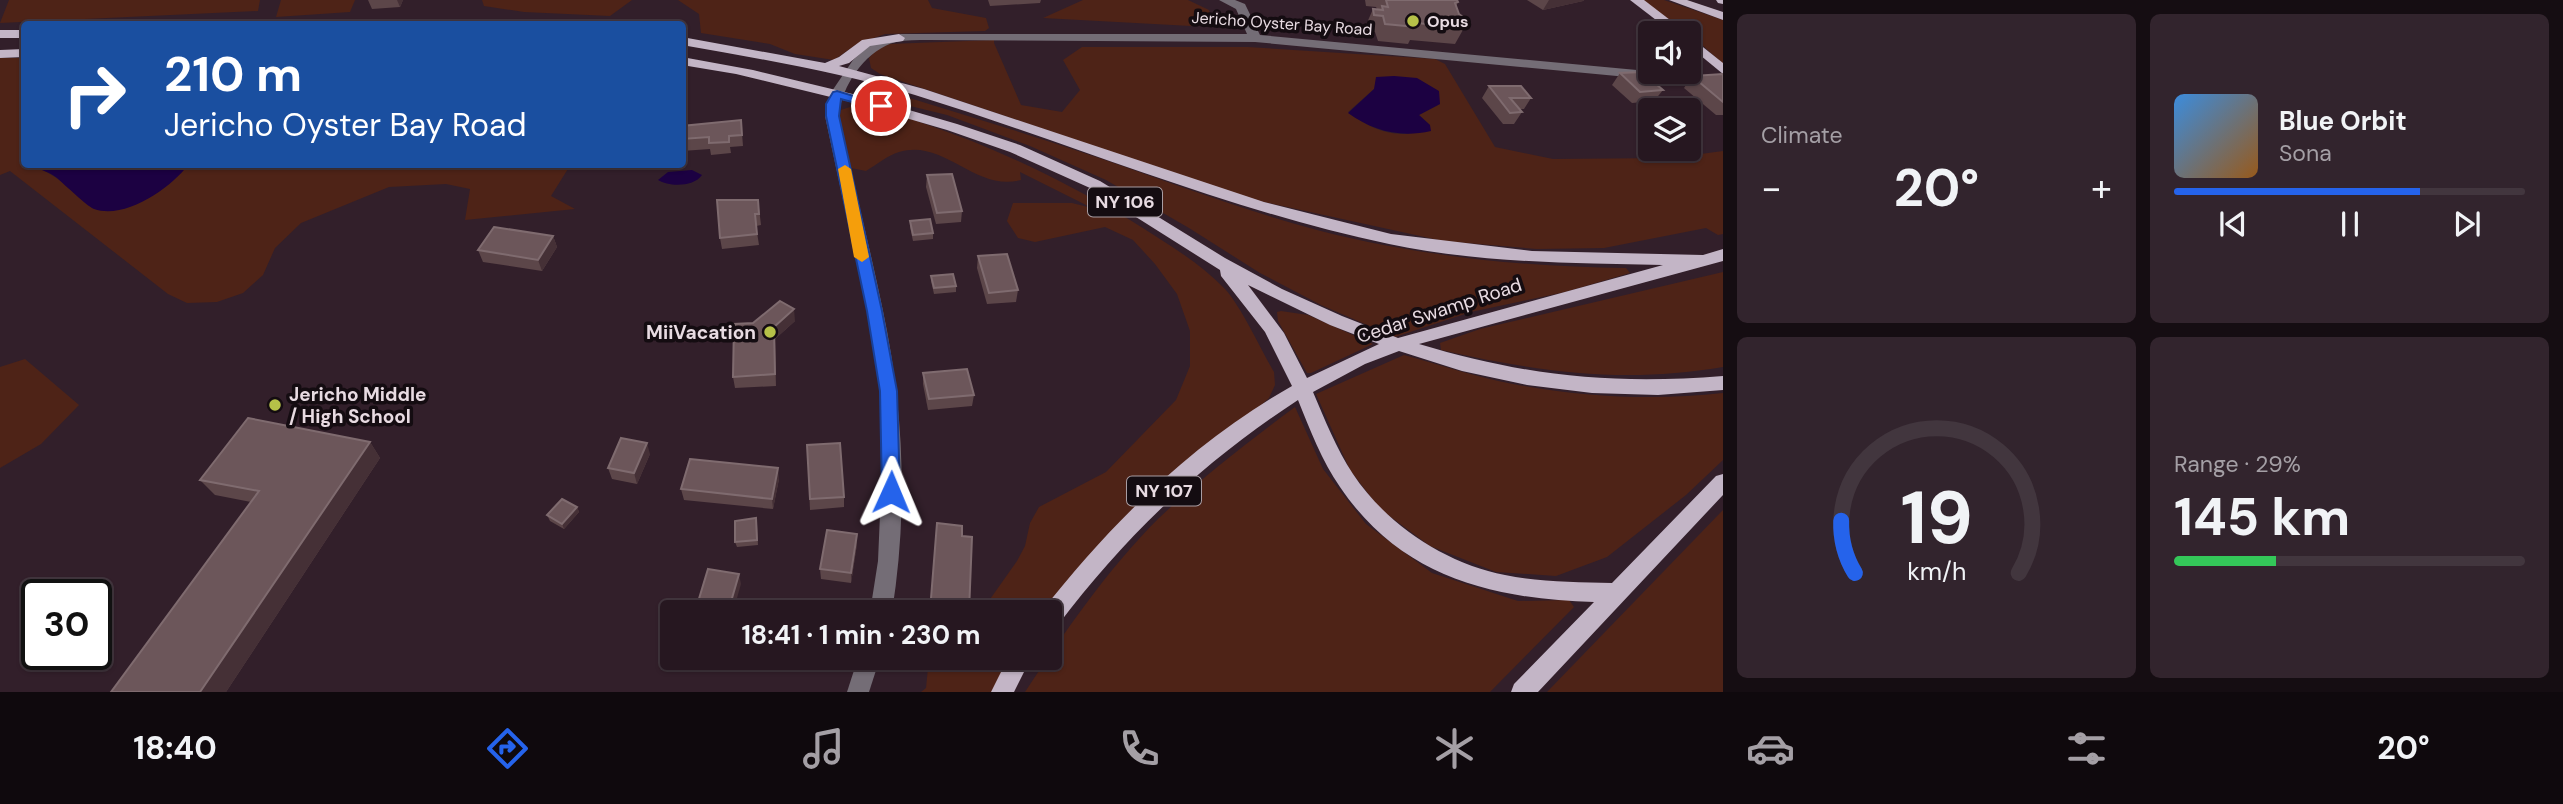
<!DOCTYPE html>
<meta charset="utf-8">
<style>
body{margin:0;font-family:"DM Sans",sans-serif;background:#32242d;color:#f1f3f6;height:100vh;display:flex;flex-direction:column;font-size:26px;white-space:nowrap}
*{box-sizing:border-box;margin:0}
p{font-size:23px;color:#a49fa5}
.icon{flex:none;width:38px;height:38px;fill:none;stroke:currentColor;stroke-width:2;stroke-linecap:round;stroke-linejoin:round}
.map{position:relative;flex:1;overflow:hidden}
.details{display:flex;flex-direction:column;gap:14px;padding:14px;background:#150d12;width:840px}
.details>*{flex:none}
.guide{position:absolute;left:21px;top:21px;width:665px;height:147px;border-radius:7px;box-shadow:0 2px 5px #0004,0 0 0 2px #42363e;background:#1a4fa0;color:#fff;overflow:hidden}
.buttons{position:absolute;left:1638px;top:21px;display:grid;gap:14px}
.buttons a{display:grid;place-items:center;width:63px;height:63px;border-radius:7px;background:#261720;box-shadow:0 2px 5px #0004,0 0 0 2px #42363e;font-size:35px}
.speed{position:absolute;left:21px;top:579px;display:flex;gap:14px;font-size:35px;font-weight:700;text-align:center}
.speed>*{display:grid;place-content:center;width:91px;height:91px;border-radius:50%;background:#261720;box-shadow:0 2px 5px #0004,0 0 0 2px #42363e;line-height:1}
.speed .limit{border:4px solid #111;border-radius:10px;background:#fff;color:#111}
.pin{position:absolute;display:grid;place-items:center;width:60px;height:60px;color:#fff;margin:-30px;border:4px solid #fff;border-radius:50%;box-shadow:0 2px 7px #0007}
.me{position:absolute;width:77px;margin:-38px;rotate:1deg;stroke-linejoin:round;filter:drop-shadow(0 0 5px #0008)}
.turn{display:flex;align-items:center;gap:24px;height:147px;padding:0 28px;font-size:32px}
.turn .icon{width:91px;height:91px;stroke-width:2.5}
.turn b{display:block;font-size:49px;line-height:60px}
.big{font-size:52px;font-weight:700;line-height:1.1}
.details .widget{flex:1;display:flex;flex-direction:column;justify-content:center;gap:10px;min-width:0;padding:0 24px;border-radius:10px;background:#32242d}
.details .dial{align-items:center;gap:0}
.dial svg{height:182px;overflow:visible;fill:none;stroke:#42363e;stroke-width:7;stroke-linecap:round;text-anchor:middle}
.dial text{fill:#f1f3f6;stroke:none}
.song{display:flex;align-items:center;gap:21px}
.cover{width:84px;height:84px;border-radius:10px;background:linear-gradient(135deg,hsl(210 70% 55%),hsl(30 70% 35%))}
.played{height:7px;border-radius:4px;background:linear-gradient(90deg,#2563eb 70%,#42363e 70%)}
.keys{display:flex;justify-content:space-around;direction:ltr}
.heat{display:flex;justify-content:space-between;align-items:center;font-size:38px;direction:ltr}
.charge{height:10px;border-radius:5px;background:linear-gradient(90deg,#34c759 29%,#42363e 0)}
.details .tiles{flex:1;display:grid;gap:14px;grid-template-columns:repeat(2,1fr)}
.trip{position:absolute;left:660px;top:600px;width:402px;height:70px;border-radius:7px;background:#261720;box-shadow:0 2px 5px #0004,0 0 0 2px #42363e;font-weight:700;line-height:70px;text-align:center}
.dock{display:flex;height:112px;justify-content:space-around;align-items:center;background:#0f090d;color:#a49fa5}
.dock .icon{width:49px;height:49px}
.dock .active{color:#2563eb}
.dock b{font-size:32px;color:#f1f3f6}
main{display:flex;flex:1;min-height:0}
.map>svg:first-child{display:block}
</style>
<main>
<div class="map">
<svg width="1723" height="692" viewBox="0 0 1723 692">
<rect width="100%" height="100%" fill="#321f2a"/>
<g fill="#4e2317" fill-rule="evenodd">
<path d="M 9,0 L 260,0 L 258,11 L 0,23 Z"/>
<path d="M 281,0 L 355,0 L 350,12 L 276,17 Z"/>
<path d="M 482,0 L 632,0 L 610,16 L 524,12 L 484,6 Z"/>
<path d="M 678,0 L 928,0 L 932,8 L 986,18 L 989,28 L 985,31 L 885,34 L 857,44 L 834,60 L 795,54 L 770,44 L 701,33 L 699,14 Z"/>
<path d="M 1083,0 L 1188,0 L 1209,10 L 1211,15 L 1191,26 L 1043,18 Z"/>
<path d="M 1641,0 L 1664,0 L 1723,20 L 1723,64 L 1689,33 Z"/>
<path d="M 994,40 L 994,43 L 1021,105 L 1062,112 L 1080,90 L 1063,60 L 1082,47 L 1248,47 L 1435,59 L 1445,64 L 1495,147 L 1553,159 L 1671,158 L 1723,151 L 1723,234 L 1718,235 L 1706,228 L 1604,248 L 1537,249 L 1443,241 L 1255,200 L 880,74 L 871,68 L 869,58 L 876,50 L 889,44 ZM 1374,89 L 1440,104 L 1419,115 L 1430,125 C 1404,144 1371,130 1348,112 Z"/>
<path d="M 0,58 L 24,58 L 24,164 C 44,165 79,193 92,208 L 186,168 L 188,165 L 522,164 L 532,168 L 571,164 L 551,196 L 575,209 L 465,220 L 470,189 L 446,184 L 389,187 L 301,223 L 275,248 L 263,275 L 243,293 L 217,302 L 187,303 L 168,294 L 10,171 L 0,175 Z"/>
<path d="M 859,87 L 874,87 C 948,110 1022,132 1096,157 C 1169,182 1242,210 1317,230 C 1417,256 1523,267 1626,268 L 1630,273 L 1565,292 L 1471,312 L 1395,337 L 1321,305 L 1260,273 L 1189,228 L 1106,180 L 1030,146 L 947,115 L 869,96 Z"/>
<path d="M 856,105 C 880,107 904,117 928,125 C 999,149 1065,182 1130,220 C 1163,241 1198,261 1225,289 C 1242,308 1260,348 1274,372 L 1275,385 L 1269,398 L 1089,559 L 1049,612 L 981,612 L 1017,561 L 1025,546 L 1030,523 L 1039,507 L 1106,472 L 1176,400 L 1190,366 L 1190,331 L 1177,294 L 1155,264 L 1133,240 L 1105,227 L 1035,242 L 1018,238 L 1007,221 L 1013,203 L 1072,203 L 1092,208 L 1020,172 L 1021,180 C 975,192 944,138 899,152 C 888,155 876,165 866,171 L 851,168 L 839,120 L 841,110 Z"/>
<path d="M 1723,272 L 1723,367 C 1623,384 1539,372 1441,350 L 1440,343 L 1480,329 Z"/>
<path d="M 1281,311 L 1308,315 L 1373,344 L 1311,373 L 1307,373 L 1278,321 L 1277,312 Z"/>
<path d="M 1404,355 C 1440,365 1477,377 1513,384 C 1581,397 1655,401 1723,393 L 1723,460 L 1686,495 L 1607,557 L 1556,576 L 1496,572 L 1430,546 L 1380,509 L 1350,470 L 1316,394 Z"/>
<path d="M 25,359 L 79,405 L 41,444 L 0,468 L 0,367 Z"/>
<path d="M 1295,407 L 1323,469 L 1366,524 L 1432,573 L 1518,601 L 1569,600 L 1574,607 L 1490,692 L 1025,692 C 1064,633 1106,571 1158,519 C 1201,478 1248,442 1295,407 Z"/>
<path d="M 1723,510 L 1723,692 L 1547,692 Z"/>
<path d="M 929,658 L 1017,658 L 999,692 L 921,692 L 926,688 Z"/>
</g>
<g fill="#1c0142">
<path d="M 1394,76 L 1417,78 L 1439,91 L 1440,104 L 1419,115 L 1430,125 L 1431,131 C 1400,138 1373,131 1348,113 L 1374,89 L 1376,77 Z"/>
<path d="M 34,165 L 188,165 C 171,188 125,220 94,209 C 87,206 65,185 57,178 C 50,172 41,171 34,165 Z"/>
<path d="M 692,170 L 702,175 C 694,187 669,187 658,180 L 668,172 Z"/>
</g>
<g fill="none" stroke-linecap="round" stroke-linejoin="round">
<g fill="#746d76" fill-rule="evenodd">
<path d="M 1219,0 L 1235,0 L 1245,4 L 1260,35 L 1723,78 L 1723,86 L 1255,42 L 928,40 C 918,40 906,40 896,42 C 868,49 845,81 840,108 C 837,126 846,148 850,166 C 861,214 873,262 883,311 C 904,410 908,512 892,612 L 870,612 L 878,561 L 882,468 L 880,391 L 867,311 L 825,116 L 830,94 L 853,60 L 871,44 L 901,34 L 1247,34 L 1236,9 Z"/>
<path d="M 858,658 L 880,658 L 869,692 L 847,692 Z"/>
</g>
<g fill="#c3b5c6" fill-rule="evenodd">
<path d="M 1630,0 L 1644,0 L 1687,33 L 1673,33 Z"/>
<path d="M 1669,0 L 1687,0 L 1723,12 L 1723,20 Z"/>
<path d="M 1716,0 L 1723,0 L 1723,4 L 1718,3 Z"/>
<rect x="0" y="30" width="24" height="8"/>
<path d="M 899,34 L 905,38 L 903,41 L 870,46 L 849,63 L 839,66 L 924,89 L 1264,202 L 1391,234 L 1532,251 L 1703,255 L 1723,249 L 1723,261 L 1419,344 C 1526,376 1612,385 1723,376 L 1723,390 L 1658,395 L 1592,393 L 1527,385 L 1462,371 L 1399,351 L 1365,364 L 1313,392 C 1325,420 1336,448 1353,474 C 1386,524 1446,564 1505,575 C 1540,582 1576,582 1612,583 L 1716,476 L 1723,474 L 1723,495 L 1538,692 L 1511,692 L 1514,684 L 1594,602 C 1492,599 1401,577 1340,487 C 1322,461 1310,430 1298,400 C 1203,462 1126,535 1058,625 L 1050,628 L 1050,612 L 1042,611 C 1112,522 1193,442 1292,386 L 1265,332 L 1221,276 L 1220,270 L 1090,188 L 1010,152 L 947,130 L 851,102 L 736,74 L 682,65 L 682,57 L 753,70 L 861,96 L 957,124 L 1020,145 L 1100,181 L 1225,258 L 1282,289 L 1342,316 L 1398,338 L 1663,265 C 1572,263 1479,263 1389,244 C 1227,210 1073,144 915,95 C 839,72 761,59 682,45 L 682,37 L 825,63 L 839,57 L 862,40 ZM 1248,285 L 1330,325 L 1379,344 L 1307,378 L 1284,333 Z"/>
<path d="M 1689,36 L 1723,63 L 1723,74 L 1689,46 Z"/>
<path d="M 24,49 L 24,57 L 0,58 L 0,50 Z"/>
<path d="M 1008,658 L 1031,658 L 1014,692 L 991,692 Z"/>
</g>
</g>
<g fill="#5c4649">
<path d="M 368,0 L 403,0 L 400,7 L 372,9 Z"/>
<path d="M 988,0 L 1041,0 L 1040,3 L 990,6 Z"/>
<path d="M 1365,0 L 1457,0 L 1458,2 L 1456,6 L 1464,28 L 1455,44 L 1410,40 L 1408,44 L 1378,41 L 1375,32 L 1367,31 L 1366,25 L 1373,9 L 1377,9 L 1376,7 L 1366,6 Z"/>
<path d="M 1527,0 L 1584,0 L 1583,1 L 1543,10 Z"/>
<path d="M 1620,73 L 1663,90 L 1654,101 L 1632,103 L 1612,85 Z"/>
<path d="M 1723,74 L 1723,115 L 1716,115 L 1684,88 L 1692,76 Z"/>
<path d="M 1489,86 L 1531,98 L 1524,109 L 1519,109 L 1522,112 L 1514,124 L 1503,124 L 1482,98 Z"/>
<path d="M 741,120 L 743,146 L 730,147 L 731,153 L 711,155 L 710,149 L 682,151 L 682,126 Z"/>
<path d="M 927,175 L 962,211 L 961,222 L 936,224 L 926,187 Z"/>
<path d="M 758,200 L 761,225 L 756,226 L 759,245 L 722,249 L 720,238 Z"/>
<path d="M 910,221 L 933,233 L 933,239 L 913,241 L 910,227 Z"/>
<path d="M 553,236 L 557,247 L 542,271 L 483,262 L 478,250 Z"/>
<path d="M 978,256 L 1018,290 L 1016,302 L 987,304 L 977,268 Z"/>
<path d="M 931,276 L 956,286 L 956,292 L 934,294 L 931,281 Z"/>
<path d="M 795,321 L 775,339 L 776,386 L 735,388 L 733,377 L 734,324 Z"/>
<path d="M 923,373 L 974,395 L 972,406 L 928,410 L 923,384 Z"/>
<path d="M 370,442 L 380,458 L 226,692 L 111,692 L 251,502 L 215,495 L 200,480 Z"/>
<path d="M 807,445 L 844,497 L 844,507 L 810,510 Z"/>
<path d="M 650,454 L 637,484 L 612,479 L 608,468 Z"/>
<path d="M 779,479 L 773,509 L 684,500 L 681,489 Z"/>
<path d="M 577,507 L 579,512 L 564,529 L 550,521 L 547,515 Z"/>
<path d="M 757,524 L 758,545 L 737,547 L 735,542 Z"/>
<path d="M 857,534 L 857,544 L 851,583 L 821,579 L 820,569 Z"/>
</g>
<g fill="#453036">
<path d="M 397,0 L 403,0 L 400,7 Z"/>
<path d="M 1549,0 L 1584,0 L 1583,1 L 1543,10 Z"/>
<path d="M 553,236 L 557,247 L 542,271 L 538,260 Z"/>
<path d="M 794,309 L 795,321 L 775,339 L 776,386 L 774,327 Z"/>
<path d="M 370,442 L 380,458 L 226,692 L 200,692 Z"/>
<path d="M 647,443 L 650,454 L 637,484 L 634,473 Z"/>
<path d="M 778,468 L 779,479 L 773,509 L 772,499 Z"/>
<path d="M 577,507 L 579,512 L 564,529 L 562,524 Z"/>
<path d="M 857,534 L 857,544 L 851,583 L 851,573 Z"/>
<path d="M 739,574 L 741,584 L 733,612 L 728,612 Z"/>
</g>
<g fill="#6c565a" stroke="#7f6b6f" stroke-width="2">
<path d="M 1386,0 L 1457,0 L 1458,2 L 1455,3 L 1459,14 L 1463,17 L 1464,28 L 1417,23 L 1416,27 L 1385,24 L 1383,16 L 1374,15 L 1373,9 L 1383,10 L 1382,6 L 1388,7 Z"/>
<path d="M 1642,72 L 1663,90 L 1640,92 L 1620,73 Z"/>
<path d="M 1723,74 L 1723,102 L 1692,76 Z"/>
<path d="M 1489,86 L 1521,86 L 1531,98 L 1510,98 L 1522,112 L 1510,113 Z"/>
<path d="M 741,120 L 742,135 L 729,136 L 729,142 L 709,143 L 709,137 L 682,139 L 682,126 Z"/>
<path d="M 952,174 L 962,211 L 937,213 L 927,175 Z"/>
<path d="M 717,200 L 758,200 L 759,214 L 755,214 L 757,234 L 720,238 Z"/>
<path d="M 930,219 L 933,233 L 913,235 L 910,221 Z"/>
<path d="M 494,227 L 553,236 L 538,260 L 478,250 Z"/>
<path d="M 1007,254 L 1018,290 L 989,293 L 978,256 Z"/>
<path d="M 953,274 L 956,286 L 934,288 L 931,276 Z"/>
<path d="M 780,301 L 794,309 L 774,327 L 775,374 L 733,377 L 734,324 L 753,323 Z"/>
<path d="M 967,369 L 974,395 L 929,399 L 923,373 Z"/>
<path d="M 248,418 L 370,442 L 200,692 L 111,692 L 259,491 L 200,480 Z"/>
<path d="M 621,438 L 647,443 L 634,473 L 608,468 Z"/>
<path d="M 840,443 L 844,497 L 810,499 L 807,445 Z"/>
<path d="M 690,459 L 778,468 L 772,499 L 681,489 Z"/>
<path d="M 562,499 L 577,507 L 562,524 L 547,515 Z"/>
<path d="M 756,518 L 757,540 L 735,542 L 735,521 Z"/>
<path d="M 937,523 L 962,526 L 962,536 L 972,537 L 969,612 L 930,611 Z"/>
<path d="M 827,530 L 857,534 L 851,573 L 820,569 Z"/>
<path d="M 708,569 L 739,574 L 728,612 L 695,612 Z"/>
</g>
<path fill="#2563eb" stroke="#184099" stroke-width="2" d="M 837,91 L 887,106 L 881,110 L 841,99 L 839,116 L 882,311 L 897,391 L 900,492 L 897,497 L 891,500 L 885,497 L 882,492 L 880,391 L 867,311 L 826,116 L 826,104 L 833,92 Z"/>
<path fill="#f59e0b" d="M 845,165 L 851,169 L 869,257 L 862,262 L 854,257 L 838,169 Z"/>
<g fill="#b6c148" stroke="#140c11" stroke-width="2.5">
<circle cx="1413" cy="21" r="7"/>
<circle cx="770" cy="332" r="7"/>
<circle cx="275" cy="405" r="7"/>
</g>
<g text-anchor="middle" stroke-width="7" stroke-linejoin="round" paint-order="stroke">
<g font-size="16" font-weight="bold" fill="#e8dbe2" stroke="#140c11" text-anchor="start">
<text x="1427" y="27">Opus</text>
</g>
<g font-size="16" fill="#e8dbe2" stroke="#140c11">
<text transform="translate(1282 23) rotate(4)" y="6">Jericho Oyster Bay Road</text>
</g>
<g fill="#140c11" stroke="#a89da3" stroke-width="2">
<rect x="1088" y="187.5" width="74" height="29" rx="5"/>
<rect x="1127" y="476.5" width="74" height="29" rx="5"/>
</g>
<g font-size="18" font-weight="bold" fill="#e8dbe2">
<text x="1125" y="208">NY 106</text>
<text x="1164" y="497">NY 107</text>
</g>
<g font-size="19" fill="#e8dbe2" stroke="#140c11">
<text transform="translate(1439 310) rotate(-18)" y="7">Cedar Swamp Road</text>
</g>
<g font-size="19" font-weight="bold" fill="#e8dbe2" stroke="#140c11" text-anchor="end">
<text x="756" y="339">MiiVacation</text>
<text x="289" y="401" text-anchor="start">Jericho Middle<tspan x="289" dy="22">/ High School</tspan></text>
</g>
</g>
</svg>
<div class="buttons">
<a><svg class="icon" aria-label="sound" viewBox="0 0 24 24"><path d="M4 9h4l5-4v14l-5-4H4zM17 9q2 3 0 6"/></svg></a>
<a><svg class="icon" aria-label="layers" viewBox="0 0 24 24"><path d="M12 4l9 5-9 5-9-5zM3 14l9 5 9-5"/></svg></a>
</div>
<div class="speed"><div class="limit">30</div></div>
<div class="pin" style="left:881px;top:106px;background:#d93025"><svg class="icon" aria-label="arrive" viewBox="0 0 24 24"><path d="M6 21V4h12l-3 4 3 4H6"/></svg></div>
<svg class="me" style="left:891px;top:492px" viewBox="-20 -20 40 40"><path d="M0-17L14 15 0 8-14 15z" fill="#2563eb" stroke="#fff" stroke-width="4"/></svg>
<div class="trip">18:41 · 1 min · 230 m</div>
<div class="guide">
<div class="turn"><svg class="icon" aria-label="right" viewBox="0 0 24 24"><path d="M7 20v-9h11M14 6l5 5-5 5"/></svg><div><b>210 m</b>Jericho Oyster Bay Road</div></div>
</div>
</div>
<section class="details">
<div class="tiles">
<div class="widget"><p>Climate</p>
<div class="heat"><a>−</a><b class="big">20°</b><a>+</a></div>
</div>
<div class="widget">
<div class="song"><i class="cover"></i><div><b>Blue Orbit</b><p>Sona</p></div></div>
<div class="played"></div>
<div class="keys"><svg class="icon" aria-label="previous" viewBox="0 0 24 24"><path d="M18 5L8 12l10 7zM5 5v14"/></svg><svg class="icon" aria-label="pause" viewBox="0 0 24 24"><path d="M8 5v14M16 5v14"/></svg><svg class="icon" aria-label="next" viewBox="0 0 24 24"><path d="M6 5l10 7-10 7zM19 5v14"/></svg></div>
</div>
<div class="widget dial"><svg viewBox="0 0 100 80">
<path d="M14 69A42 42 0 1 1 86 69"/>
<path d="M14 69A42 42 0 0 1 8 46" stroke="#2563eb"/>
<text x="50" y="56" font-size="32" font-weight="700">19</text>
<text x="50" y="72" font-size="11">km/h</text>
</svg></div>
<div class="widget"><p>Range · 29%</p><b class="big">145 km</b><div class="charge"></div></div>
</div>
</section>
</main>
<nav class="dock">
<b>18:40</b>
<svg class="icon active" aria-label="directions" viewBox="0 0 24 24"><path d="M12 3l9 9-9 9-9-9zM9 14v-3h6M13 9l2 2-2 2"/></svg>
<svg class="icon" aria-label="music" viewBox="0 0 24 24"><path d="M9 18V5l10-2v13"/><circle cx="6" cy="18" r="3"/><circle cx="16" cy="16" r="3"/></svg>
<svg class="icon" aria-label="phone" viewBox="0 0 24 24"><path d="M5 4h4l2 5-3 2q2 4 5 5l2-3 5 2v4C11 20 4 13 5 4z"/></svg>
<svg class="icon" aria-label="climate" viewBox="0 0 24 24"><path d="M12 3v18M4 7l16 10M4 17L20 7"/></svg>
<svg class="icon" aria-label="car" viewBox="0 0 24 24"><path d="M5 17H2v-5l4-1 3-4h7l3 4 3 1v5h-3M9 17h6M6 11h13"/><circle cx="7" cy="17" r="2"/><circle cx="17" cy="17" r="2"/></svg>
<svg class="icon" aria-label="filters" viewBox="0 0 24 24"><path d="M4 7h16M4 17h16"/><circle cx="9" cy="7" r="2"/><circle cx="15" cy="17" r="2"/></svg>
<b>20°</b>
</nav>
